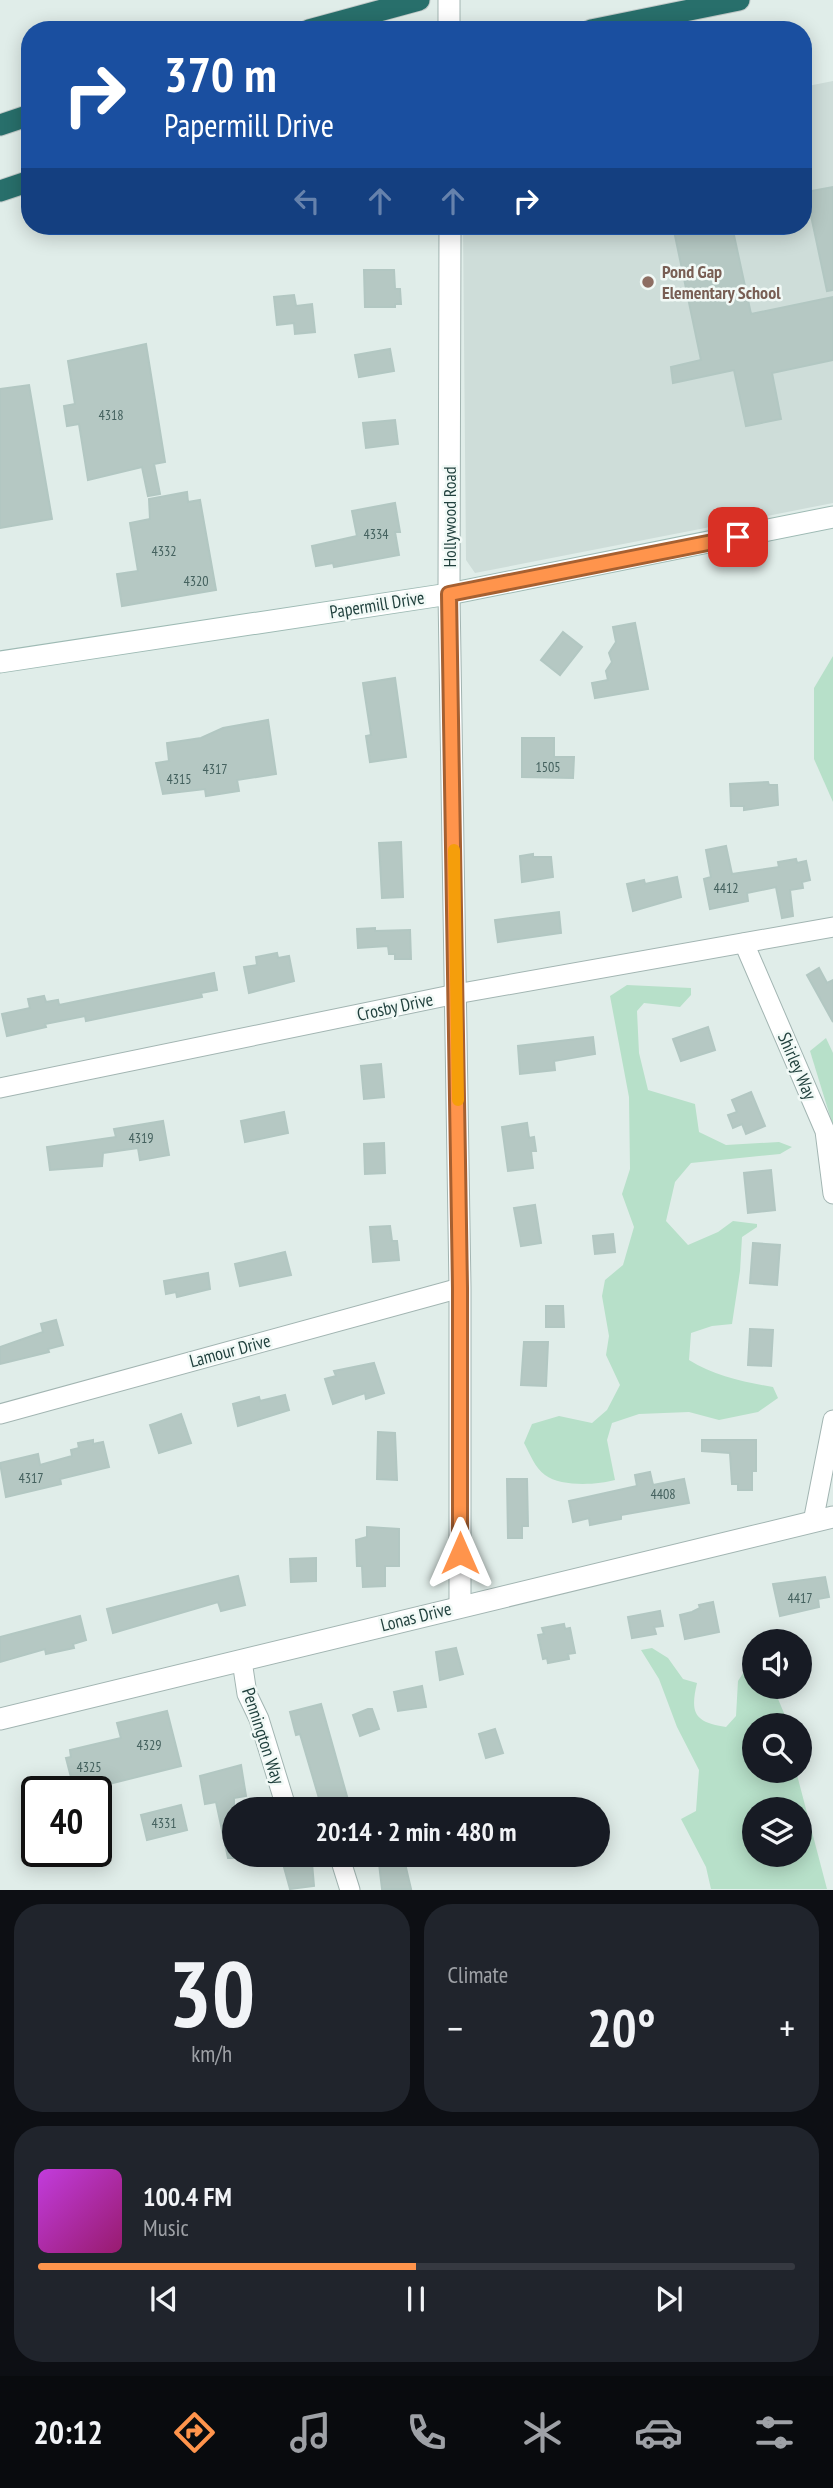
<!DOCTYPE html>
<meta charset="utf-8">
<style>
body{margin:0;font-family:"PT Sans Narrow",sans-serif;background:#20242c;color:#f1f3f6;height:100vh;display:flex;flex-direction:column;font-size:26px;white-space:nowrap}
*{box-sizing:border-box;margin:0}
p{font-size:23px;color:#9ea1a6}
.icon{flex:none;width:38px;height:38px;fill:none;stroke:currentColor;stroke-width:2;stroke-linecap:round;stroke-linejoin:round}
.map{position:relative;height:1890px;overflow:hidden}
.details{display:flex;flex-direction:column;gap:14px;padding:14px;background:#0d0f14;flex:1}
.details>*{flex:none}
.hud{position:absolute;left:21px;top:21px;width:791px;height:214px;border-radius:28px;box-shadow:0 4px 18px #0003;background:#1a4fa0;color:#fff;overflow:hidden}
.controls{position:absolute;left:742px;top:1629px;display:grid;gap:14px}
.controls a{display:grid;place-items:center;width:70px;height:70px;border-radius:50%;background:#171b24;box-shadow:0 4px 18px #0003;font-size:35px}
.speed{position:absolute;left:21px;top:1776px;display:flex;gap:14px;font-size:35px;font-weight:700;text-align:center}
.speed>*{display:grid;place-content:center;width:91px;height:91px;border-radius:50%;background:#171b24;box-shadow:0 4px 18px #0003;line-height:1}
.speed .limit{border:4px solid #111;border-radius:10px;background:#fff;color:#111}
.pin{position:absolute;display:grid;place-items:center;width:60px;height:60px;color:#fff;margin:-30px;border-radius:14px;box-shadow:0 4px 10px #0006}
.me{position:absolute;width:77px;margin:-38px;rotate:0deg;stroke-linejoin:round;filter:drop-shadow(0 0 5px #0008)}
.turn{display:flex;align-items:center;gap:24px;height:147px;padding:0 28px;font-size:32px}
.turn .icon{width:91px;height:91px;stroke-width:2.5}
.turn b{display:block;font-size:49px;line-height:60px}
.lanes{display:flex;align-items:center;height:66px;padding:0 28px;background:#0003;justify-content:center;gap:35px;direction:ltr}
.lanes .off{opacity:.35}
.big{font-size:52px;font-weight:800;line-height:1.1}
.details .card{flex:1;display:flex;flex-direction:column;justify-content:center;gap:10px;min-width:0;padding:0 24px;border-radius:28px;background:#20242c}
.details .dial{align-items:center;gap:0}
.dial b{font-size:91px;line-height:1}
.song{display:flex;align-items:center;gap:21px}
.cover{width:84px;height:84px;border-radius:10px;background:linear-gradient(135deg,hsl(290 70% 55%),hsl(320 70% 35%))}
.played{height:7px;border-radius:4px;background:linear-gradient(90deg,#ff944c 50%,#363941 50%)}
.keys{display:flex;justify-content:space-around;direction:ltr}
.heat{display:flex;justify-content:space-between;align-items:center;font-size:38px;direction:ltr}
.details .tiles{flex:1;display:grid;gap:14px;grid-template-columns:1fr 1fr}
.card:last-child{grid-column:span 2}
.trip{position:absolute;left:222px;top:1797px;width:388px;height:70px;border-radius:35px;background:#171b24;box-shadow:0 4px 18px #0003;font-weight:800;line-height:70px;text-align:center}
.menu{display:flex;height:112px;justify-content:space-around;align-items:center;background:#090b0e;color:#9ea1a6}
.menu .icon{width:49px;height:49px}
.menu .active{color:#ff944c}
.menu b{font-size:32px;color:#f1f3f6}
.map>svg:first-child{display:block}
</style>
<div class="map">
<svg width="833" height="1890" viewBox="0 0 833 1890">
<rect width="100%" height="100%" fill="#e0ede9"/>
<path fill="#ceddd9" d="M 833,81 L 833,503 L 475,573 L 466,560 L 463,226 L 803,226 L 803,87 Z"/>
<g fill="#b7e0c9" fill-rule="evenodd">
<path d="M 833,656 L 833,802 L 814,759 L 814,688 Z"/>
<path d="M 627,985 L 691,988 L 691,995 L 680,1007 L 644,1003 L 637,1011 L 639,1053 L 648,1090 L 695,1104 L 699,1132 L 726,1145 L 779,1142 L 792,1147 L 780,1154 L 691,1163 L 675,1182 L 666,1221 L 688,1245 L 718,1232 L 733,1221 L 757,1224 L 757,1227 L 742,1237 L 740,1271 L 732,1324 L 712,1326 L 691,1333 L 689,1360 C 714,1376 744,1382 773,1387 L 778,1398 L 758,1412 L 719,1420 L 689,1412 L 639,1414 L 612,1423 L 607,1440 L 615,1480 C 597,1485 561,1487 545,1475 C 535,1468 530,1454 524,1443 L 532,1424 L 559,1416 L 592,1423 L 607,1410 L 620,1385 L 606,1355 L 609,1336 L 602,1296 L 605,1280 L 623,1265 L 634,1227 L 622,1194 L 630,1169 L 629,1097 L 610,996 Z"/>
<path d="M 826,1038 L 833,1053 L 833,1126 L 810,1051 Z"/>
<path d="M 750,1643 L 754,1644 L 754,1687 L 773,1687 L 789,1725 L 754,1726 L 754,1771 L 796,1771 L 827,1889 L 711,1889 L 706,1867 L 681,1819 L 696,1811 L 699,1770 L 677,1727 L 659,1679 L 641,1650 L 652,1648 L 668,1658 L 683,1679 L 697,1683 C 690,1713 694,1722 726,1727 L 736,1716 L 738,1681 L 753,1658 ZM 754,1810 L 800,1810 L 800,1855 L 754,1855 Z"/>
</g>
<g fill="#b5c8c3" stroke="#b2c7c2" stroke-width="2">
<path d="M 833,187 L 833,290 L 827,291 L 806,192 Z"/>
<path d="M 673,226 L 732,226 L 751,314 L 833,297 L 833,360 L 772,373 L 781,419 L 746,426 L 734,370 L 673,383 L 671,367 L 701,360 Z"/>
<path d="M 364,270 L 394,270 L 395,289 L 400,289 L 401,304 L 395,304 L 395,307 L 365,307 Z"/>
<path d="M 294,295 L 296,306 L 312,304 L 315,332 L 295,334 L 294,323 L 277,325 L 274,297 Z"/>
<path d="M 146,344 L 165,462 L 154,464 L 160,494 L 148,496 L 142,467 L 88,480 L 79,424 L 67,426 L 64,406 L 75,404 L 68,361 Z"/>
<path d="M 390,349 L 394,371 L 359,377 L 355,355 Z"/>
<path d="M 29,385 L 52,519 L 0,528 L 0,389 Z"/>
<path d="M 395,420 L 398,444 L 366,448 L 363,423 Z"/>
<path d="M 187,492 L 188,502 L 200,500 L 216,590 L 122,606 L 117,574 L 138,571 L 130,523 L 150,519 L 149,499 Z"/>
<path d="M 395,503 L 400,532 L 395,532 L 399,555 L 334,567 L 333,563 L 316,566 L 312,546 L 357,536 L 352,511 Z"/>
<path d="M 635,623 L 648,689 L 595,698 L 592,683 L 608,680 L 606,671 L 612,662 L 609,653 L 616,642 L 613,627 Z"/>
<path d="M 563,632 L 582,647 L 560,675 L 541,660 Z"/>
<path d="M 395,678 L 406,757 L 370,762 L 366,736 L 371,735 L 363,683 Z"/>
<path d="M 268,720 L 276,774 L 237,780 L 239,791 L 206,796 L 205,789 L 163,794 L 156,763 L 169,761 L 167,743 L 201,738 L 223,728 Z"/>
<path d="M 522,738 L 554,738 L 554,757 L 574,757 L 573,778 L 522,777 Z"/>
<path d="M 768,782 L 769,785 L 777,785 L 778,805 L 744,810 L 744,806 L 731,806 L 730,784 Z"/>
<path d="M 401,842 L 403,897 L 382,898 L 379,843 Z"/>
<path d="M 726,846 L 732,874 L 779,867 L 778,862 L 796,859 L 797,863 L 806,861 L 810,880 L 802,882 L 803,888 L 790,890 L 793,916 L 782,918 L 776,887 L 747,893 L 748,901 L 710,909 L 704,879 L 711,877 L 706,850 Z"/>
<path d="M 533,854 L 533,857 L 551,857 L 553,877 L 522,882 L 520,856 Z"/>
<path d="M 677,877 L 681,897 L 633,911 L 627,884 L 644,880 L 645,884 Z"/>
<path d="M 559,912 L 561,933 L 498,942 L 495,920 Z"/>
<path d="M 375,928 L 375,931 L 410,930 L 411,959 L 395,959 L 395,954 L 389,954 L 388,946 L 358,948 L 357,929 Z"/>
<path d="M 277,953 L 278,958 L 289,956 L 294,981 L 249,993 L 244,967 L 257,965 L 256,957 Z"/>
<path d="M 819,968 L 827,983 L 833,980 L 833,1022 L 807,975 Z"/>
<path d="M 214,973 L 217,990 L 201,993 L 202,997 L 86,1021 L 85,1016 L 45,1024 L 46,1027 L 7,1036 L 2,1014 L 30,1008 L 28,999 L 44,996 L 46,1002 L 58,1000 L 59,1005 Z"/>
<path d="M 708,1027 L 715,1050 L 681,1061 L 673,1039 Z"/>
<path d="M 593,1037 L 595,1054 L 554,1061 L 555,1070 L 520,1074 L 518,1046 Z"/>
<path d="M 381,1064 L 384,1097 L 364,1099 L 361,1066 Z"/>
<path d="M 751,1092 L 765,1126 L 746,1134 L 742,1124 L 733,1128 L 728,1115 L 737,1112 L 732,1100 Z"/>
<path d="M 284,1112 L 288,1133 L 245,1142 L 241,1121 Z"/>
<path d="M 163,1121 L 169,1155 L 140,1160 L 138,1148 L 103,1153 L 102,1166 L 50,1170 L 47,1147 L 116,1137 L 114,1129 Z"/>
<path d="M 527,1123 L 529,1138 L 534,1137 L 536,1151 L 531,1151 L 533,1168 L 508,1171 L 502,1127 Z"/>
<path d="M 384,1143 L 385,1173 L 365,1174 L 364,1144 Z"/>
<path d="M 771,1170 L 775,1210 L 748,1213 L 744,1173 Z"/>
<path d="M 535,1205 L 541,1243 L 521,1246 L 514,1208 Z"/>
<path d="M 390,1226 L 392,1241 L 397,1241 L 399,1260 L 373,1262 L 370,1227 Z"/>
<path d="M 613,1234 L 615,1252 L 595,1254 L 593,1236 Z"/>
<path d="M 753,1243 L 780,1245 L 777,1285 L 750,1283 Z"/>
<path d="M 285,1252 L 291,1275 L 240,1286 L 235,1264 Z"/>
<path d="M 208,1273 L 210,1289 L 177,1297 L 176,1292 L 166,1294 L 164,1281 Z"/>
<path d="M 546,1306 L 563,1306 L 564,1327 L 546,1327 Z"/>
<path d="M 56,1320 L 63,1345 L 48,1349 L 49,1352 L 0,1364 L 0,1347 L 43,1332 L 41,1324 Z"/>
<path d="M 750,1329 L 773,1330 L 771,1366 L 748,1365 Z"/>
<path d="M 524,1342 L 548,1342 L 546,1386 L 521,1385 Z"/>
<path d="M 374,1363 L 384,1393 L 366,1399 L 365,1393 L 333,1404 L 325,1379 L 336,1376 L 334,1371 Z"/>
<path d="M 285,1395 L 289,1410 L 238,1426 L 233,1404 L 259,1397 L 260,1401 Z"/>
<path d="M 181,1414 L 191,1443 L 159,1453 L 150,1425 Z"/>
<path d="M 378,1432 L 395,1433 L 397,1480 L 377,1479 Z"/>
<path d="M 93,1440 L 93,1444 L 103,1442 L 109,1467 L 60,1479 L 61,1484 L 6,1497 L 0,1463 L 38,1454 L 40,1465 L 72,1456 L 71,1450 L 79,1448 L 78,1443 Z"/>
<path d="M 702,1440 L 756,1440 L 756,1471 L 752,1471 L 752,1490 L 738,1490 L 738,1484 L 732,1484 L 730,1453 L 702,1451 Z"/>
<path d="M 650,1472 L 653,1485 L 684,1479 L 689,1503 L 621,1515 L 621,1519 L 590,1525 L 589,1518 L 573,1522 L 569,1501 L 637,1486 L 635,1475 Z"/>
<path d="M 507,1479 L 527,1479 L 528,1526 L 522,1526 L 522,1538 L 508,1538 Z"/>
<path d="M 367,1527 L 399,1529 L 399,1566 L 385,1566 L 385,1586 L 363,1587 L 362,1566 L 357,1566 L 356,1540 L 367,1537 Z"/>
<path d="M 316,1558 L 316,1581 L 291,1582 L 290,1559 Z"/>
<path d="M 238,1576 L 245,1605 L 221,1611 L 218,1602 L 113,1633 L 107,1609 Z"/>
<path d="M 825,1577 L 829,1597 L 818,1599 L 819,1607 L 780,1616 L 773,1584 Z"/>
<path d="M 713,1602 L 719,1632 L 685,1639 L 680,1615 L 692,1612 L 700,1608 L 699,1605 Z"/>
<path d="M 660,1611 L 663,1626 L 654,1627 L 656,1634 L 632,1638 L 628,1617 Z"/>
<path d="M 80,1616 L 86,1640 L 73,1644 L 74,1648 L 46,1654 L 45,1649 L 0,1662 L 0,1637 Z"/>
<path d="M 564,1624 L 565,1629 L 570,1628 L 575,1653 L 568,1654 L 569,1659 L 548,1663 L 547,1658 L 543,1659 L 538,1635 L 544,1634 L 542,1628 Z"/>
<path d="M 456,1648 L 463,1674 L 440,1680 L 436,1652 Z"/>
<path d="M 422,1686 L 426,1707 L 398,1711 L 394,1692 Z"/>
<path d="M 321,1704 L 350,1807 L 341,1810 L 326,1810 L 324,1804 L 321,1805 L 300,1734 L 296,1735 L 290,1712 Z"/>
<path d="M 368,1709 L 372,1709 L 379,1729 L 360,1736 L 353,1715 Z"/>
<path d="M 167,1711 L 181,1766 L 101,1786 L 100,1779 L 73,1785 L 66,1758 L 71,1757 L 70,1750 L 121,1738 L 117,1723 Z"/>
<path d="M 495,1729 L 503,1753 L 486,1758 L 479,1734 Z"/>
<path d="M 241,1765 L 246,1796 L 234,1798 L 234,1858 L 228,1858 L 216,1802 L 205,1804 L 200,1776 Z"/>
<path d="M 181,1805 L 187,1830 L 147,1840 L 141,1815 Z"/>
<path d="M 306,1855 L 309,1864 L 312,1863 L 314,1886 L 290,1889 L 282,1860 Z"/>
<path d="M 378,1855 L 403,1855 L 411,1889 L 382,1889 Z"/>
</g>
<g fill="none" stroke-linecap="round" stroke-linejoin="round">
<g stroke="#a2b5b2" stroke-width="21">
<g id="minor">
<path d="M 744,943 L 825,1131 L 833,1194"/>
<path d="M 0,1088 L 456,994 L 833,927"/>
<path d="M 0,1414 L 460,1288"/>
<path d="M 813,1522 L 833,1420"/>
<path d="M 242,1661 L 247,1694 L 259,1719 L 287,1810"/>
<path d="M 339,1855 L 350,1890"/>
</g>
</g>
<g stroke="#a2b5b2" stroke-width="23">
<g id="tertiary">
<path d="M 449,0 L 449,30"/>
<path d="M 450,226 L 449,594 L 460,1288 L 460,1606"/>
<path d="M 0,1719 L 833,1517"/>
</g>
</g>
<g stroke="#9ebab4" stroke-width="23">
<path id="secondary" d="M 0,662 L 449,594 L 833,517"/>
</g>
<g stroke="#c0c9c8" stroke-width="23">
<g id="motorway">
<path d="M 309,30 L 419,0"/>
<path d="M 591,30 L 739,0"/>
<path d="M 0,125 L 30,115"/>
<path d="M 0,191 L 30,181"/>
</g>
</g>
<use href="#minor" stroke="#fff" stroke-width="19"/>
<use href="#tertiary" stroke="#fff" stroke-width="21"/>
<use href="#secondary" stroke="#fff" stroke-width="21"/>
<use href="#motorway" stroke="#286f6b" stroke-width="21"/>
</g>
<g fill="none" stroke-linecap="round" stroke-linejoin="round">
<g stroke="#a66031" stroke-width="18">
<path id="route" d="M 460,1553 L 460,1288 L 449,594 L 738,537"/>
</g>
<use href="#route" stroke="#ff944c" stroke-width="12"/>
<path stroke="#f59e0b" stroke-width="12" d="M 454,850 L 458,1100"/>
</g>
<circle fill="#8d6e63" stroke="#f1f9f6" stroke-width="2.5" cx="648" cy="282" r="7"/>
<g text-anchor="middle" stroke-width="5" stroke-linejoin="round" paint-order="stroke">
<g font-size="14" fill="#44615e">
<text x="111" y="420">4318</text>
<text x="376" y="539">4334</text>
<text x="164" y="556">4332</text>
<text x="196" y="586">4320</text>
<text x="548" y="772">1505</text>
<text x="215" y="774">4317</text>
<text x="179" y="784">4315</text>
<text x="726" y="893">4412</text>
<text x="141" y="1143">4319</text>
<text x="31" y="1483">4317</text>
<text x="663" y="1499">4408</text>
<text x="800" y="1603">4417</text>
<text x="149" y="1750">4329</text>
<text x="89" y="1772">4325</text>
<text x="164" y="1828">4331</text>
</g>
<g font-size="18" font-weight="bold" fill="#785e54" stroke="#f1f9f6" text-anchor="start">
<text x="662" y="278">Pond Gap<tspan x="662" dy="21">Elementary School</tspan></text>
</g>
<g font-size="18" fill="#1f3f3c" stroke="#f1f9f6">
<text transform="translate(450 517) rotate(-90)" y="6">Hollywood Road</text>
<text transform="translate(377 605) rotate(-9)" y="6">Papermill Drive</text>
<text transform="translate(395 1007) rotate(-12)" y="6">Crosby Drive</text>
<text transform="translate(797 1066) rotate(67)" y="6">Shirley Way</text>
<text transform="translate(230 1351) rotate(-15)" y="6">Lamour Drive</text>
<text transform="translate(416 1617) rotate(-14)" y="6">Lonas Drive</text>
<text transform="translate(263 1736) rotate(72)" y="6">Pennington Way</text>
</g>
</g>
</svg>
<div class="controls">
<a><svg class="icon" aria-label="sound" viewBox="0 0 24 24"><path d="M4 9h4l5-4v14l-5-4H4zM17 9q2 3 0 6"/></svg></a>
<a><svg class="icon" aria-label="search" viewBox="0 0 24 24"><circle cx="10" cy="10" r="6"/><path d="M15 15l6 6"/></svg></a>
<a><svg class="icon" aria-label="layers" viewBox="0 0 24 24"><path d="M12 4l9 5-9 5-9-5zM3 14l9 5 9-5"/></svg></a>
</div>
<div class="speed"><div class="limit">40</div></div>
<div class="pin" style="left:738px;top:537px;background:#d93025"><svg class="icon" aria-label="arrive" viewBox="0 0 24 24"><path d="M6 21V4h12l-3 4 3 4H6"/></svg></div>
<svg class="me" style="left:460px;top:1553px" viewBox="-20 -20 40 40"><path d="M0-17L14 15 0 8-14 15z" fill="#ff944c" stroke="#fff" stroke-width="4"/></svg>
<div class="trip">20:14 · 2 min · 480 m</div>
<div class="hud">
<div class="turn"><svg class="icon" aria-label="right" viewBox="0 0 24 24"><path d="M7 20v-9h11M14 6l5 5-5 5"/></svg><div><b>370 m</b>Papermill Drive</div></div>
<div class="lanes"><svg class="icon off" aria-label="left" viewBox="0 0 24 24"><path d="M17 20v-9H6M10 6l-5 5 5 5"/></svg><svg class="icon off" aria-label="ahead" viewBox="0 0 24 24"><path d="M12 20V5M6 11l6-6 6 6"/></svg><svg class="icon off" aria-label="ahead" viewBox="0 0 24 24"><path d="M12 20V5M6 11l6-6 6 6"/></svg><svg class="icon" aria-label="right" viewBox="0 0 24 24"><path d="M7 20v-9h11M14 6l5 5-5 5"/></svg></div>
</div>
</div>
<section class="details">
<div class="tiles">
<div class="card dial"><b>30</b><p>km/h</p></div>
<div class="card"><p>Climate</p>
<div class="heat"><a>−</a><b class="big">20°</b><a>+</a></div>
</div>
<div class="card">
<div class="song"><i class="cover"></i><div><b>100.4 FM</b><p>Music</p></div></div>
<div class="played"></div>
<div class="keys"><svg class="icon" aria-label="previous" viewBox="0 0 24 24"><path d="M18 5L8 12l10 7zM5 5v14"/></svg><svg class="icon" aria-label="pause" viewBox="0 0 24 24"><path d="M8 5v14M16 5v14"/></svg><svg class="icon" aria-label="next" viewBox="0 0 24 24"><path d="M6 5l10 7-10 7zM19 5v14"/></svg></div>
</div>
</div>
</section>
<nav class="menu">
<b>20:12</b>
<svg class="icon active" aria-label="directions" viewBox="0 0 24 24"><path d="M12 3l9 9-9 9-9-9zM9 14v-3h6M13 9l2 2-2 2"/></svg>
<svg class="icon" aria-label="music" viewBox="0 0 24 24"><path d="M9 18V5l10-2v13"/><circle cx="6" cy="18" r="3"/><circle cx="16" cy="16" r="3"/></svg>
<svg class="icon" aria-label="phone" viewBox="0 0 24 24"><path d="M5 4h4l2 5-3 2q2 4 5 5l2-3 5 2v4C11 20 4 13 5 4z"/></svg>
<svg class="icon" aria-label="climate" viewBox="0 0 24 24"><path d="M12 3v18M4 7l16 10M4 17L20 7"/></svg>
<svg class="icon" aria-label="car" viewBox="0 0 24 24"><path d="M5 17H2v-5l4-1 3-4h7l3 4 3 1v5h-3M9 17h6M6 11h13"/><circle cx="7" cy="17" r="2"/><circle cx="17" cy="17" r="2"/></svg>
<svg class="icon" aria-label="filters" viewBox="0 0 24 24"><path d="M4 7h16M4 17h16"/><circle cx="9" cy="7" r="2"/><circle cx="15" cy="17" r="2"/></svg>
</nav>
